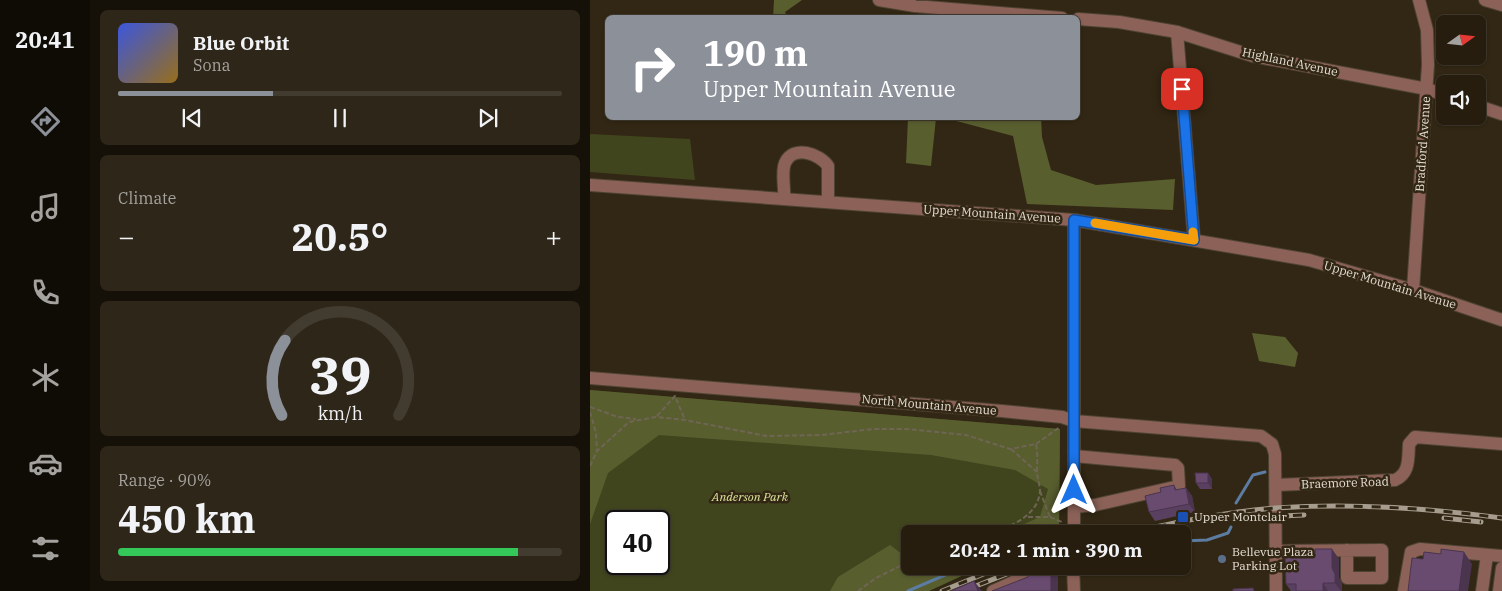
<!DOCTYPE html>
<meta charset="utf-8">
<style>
body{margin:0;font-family:"IBM Plex Serif",serif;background:#2e2618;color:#f1f3f6;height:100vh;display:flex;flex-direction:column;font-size:19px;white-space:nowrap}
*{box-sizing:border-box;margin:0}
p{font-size:16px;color:#a4a29e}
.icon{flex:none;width:28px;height:28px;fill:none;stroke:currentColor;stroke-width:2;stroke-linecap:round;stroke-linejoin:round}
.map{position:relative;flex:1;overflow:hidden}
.side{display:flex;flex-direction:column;gap:10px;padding:10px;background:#151008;width:500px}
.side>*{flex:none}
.guide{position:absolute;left:15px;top:15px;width:475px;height:105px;border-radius:8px;box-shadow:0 1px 4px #0004,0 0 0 1px #423b2f;background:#8c9099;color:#fff;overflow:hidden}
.needle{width:32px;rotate:75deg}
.fabs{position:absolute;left:846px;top:15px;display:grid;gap:10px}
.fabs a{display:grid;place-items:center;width:50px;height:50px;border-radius:8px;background:#261d0f;box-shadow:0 1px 4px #0004,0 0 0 1px #423b2f;font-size:25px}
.speed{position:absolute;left:15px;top:510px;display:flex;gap:10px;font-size:25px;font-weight:700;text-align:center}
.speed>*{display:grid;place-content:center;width:65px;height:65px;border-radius:50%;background:#261d0f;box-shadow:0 1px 4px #0004,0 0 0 1px #423b2f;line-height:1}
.speed .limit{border:2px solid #111;border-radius:8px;background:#fff;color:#111}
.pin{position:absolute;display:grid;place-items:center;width:42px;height:42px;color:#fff;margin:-21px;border-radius:10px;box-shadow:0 2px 8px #0006}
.me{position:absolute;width:55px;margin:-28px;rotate:0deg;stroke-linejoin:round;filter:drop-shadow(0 0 4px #0008)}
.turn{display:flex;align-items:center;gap:18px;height:105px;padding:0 15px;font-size:22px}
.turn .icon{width:65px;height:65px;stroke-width:2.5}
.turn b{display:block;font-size:35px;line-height:42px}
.big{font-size:38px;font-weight:800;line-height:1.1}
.side .tile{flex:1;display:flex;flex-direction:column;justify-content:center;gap:8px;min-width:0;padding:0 18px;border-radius:8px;background:#2e2618}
.side .dial{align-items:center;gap:0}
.dial svg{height:130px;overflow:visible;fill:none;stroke:#423b2f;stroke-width:7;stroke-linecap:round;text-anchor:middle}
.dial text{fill:#f1f3f6;stroke:none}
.song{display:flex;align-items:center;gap:15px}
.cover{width:60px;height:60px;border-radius:8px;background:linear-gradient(135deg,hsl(230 70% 55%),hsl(40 70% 35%))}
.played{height:5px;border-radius:2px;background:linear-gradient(90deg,#8c9099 35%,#423b2f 35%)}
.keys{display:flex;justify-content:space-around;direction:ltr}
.heat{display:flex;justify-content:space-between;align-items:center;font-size:28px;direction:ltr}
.charge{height:8px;border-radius:4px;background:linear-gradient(90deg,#34c759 90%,#423b2f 0)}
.trip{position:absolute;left:311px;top:525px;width:290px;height:50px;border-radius:8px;background:#261d0f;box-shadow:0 1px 4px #0004,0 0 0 1px #423b2f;font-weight:800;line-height:50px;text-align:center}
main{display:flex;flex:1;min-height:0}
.dock{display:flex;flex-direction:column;width:90px;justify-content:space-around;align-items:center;background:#0f0c06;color:#a4a29e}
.dock .icon{width:35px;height:35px}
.dock .on{color:#8c9099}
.dock b{font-size:22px;color:#f1f3f6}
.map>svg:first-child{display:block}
</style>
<main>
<nav class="dock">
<b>20:41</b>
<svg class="icon on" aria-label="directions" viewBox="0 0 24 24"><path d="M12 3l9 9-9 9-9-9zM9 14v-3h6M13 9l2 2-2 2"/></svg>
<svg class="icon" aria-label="music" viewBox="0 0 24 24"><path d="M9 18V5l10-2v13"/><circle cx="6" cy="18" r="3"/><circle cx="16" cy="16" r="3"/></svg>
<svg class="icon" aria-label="phone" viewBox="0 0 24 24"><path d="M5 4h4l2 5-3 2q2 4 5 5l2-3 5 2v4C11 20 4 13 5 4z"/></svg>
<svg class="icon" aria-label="climate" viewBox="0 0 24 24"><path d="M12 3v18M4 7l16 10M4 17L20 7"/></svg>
<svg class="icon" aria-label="car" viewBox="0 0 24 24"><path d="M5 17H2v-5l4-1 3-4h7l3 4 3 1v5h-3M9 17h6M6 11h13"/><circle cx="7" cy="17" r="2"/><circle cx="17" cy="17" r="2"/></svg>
<svg class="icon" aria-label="filters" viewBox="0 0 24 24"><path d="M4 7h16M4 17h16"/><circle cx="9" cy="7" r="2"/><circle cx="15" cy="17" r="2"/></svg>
</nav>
<section class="side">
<div class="tile">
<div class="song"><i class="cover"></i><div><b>Blue Orbit</b><p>Sona</p></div></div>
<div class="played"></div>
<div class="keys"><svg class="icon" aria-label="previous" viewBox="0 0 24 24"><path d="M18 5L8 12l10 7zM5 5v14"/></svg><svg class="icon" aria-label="pause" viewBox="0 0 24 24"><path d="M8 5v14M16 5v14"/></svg><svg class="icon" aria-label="next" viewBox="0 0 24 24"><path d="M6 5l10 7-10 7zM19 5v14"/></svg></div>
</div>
<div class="tile"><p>Climate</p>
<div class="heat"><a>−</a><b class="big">20.5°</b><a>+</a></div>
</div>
<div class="tile dial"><svg viewBox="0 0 100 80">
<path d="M14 69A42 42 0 1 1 86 69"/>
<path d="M14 69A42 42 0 0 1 16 23" stroke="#8c9099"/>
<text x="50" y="56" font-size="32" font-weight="700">39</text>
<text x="50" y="72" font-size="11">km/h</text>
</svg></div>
<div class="tile"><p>Range · 90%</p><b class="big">450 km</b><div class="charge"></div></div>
</section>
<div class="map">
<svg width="912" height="591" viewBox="0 0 912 591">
<rect width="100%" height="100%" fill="#322714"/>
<g fill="#41451e" fill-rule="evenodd">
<path d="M 0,134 L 100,139 L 105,180 L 0,172 Z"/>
<path d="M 0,390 L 470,429 L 469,534 L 320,534 L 320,566 L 393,566 L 339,591 L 0,591 ZM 26,521 L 69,521 L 69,564 L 26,564 Z"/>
</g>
<g fill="#595e2f">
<path d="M 184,0 L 212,0 L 195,12 L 197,17 L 183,18 Z"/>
<path d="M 318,118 L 346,118 L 341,166 L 316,163 Z"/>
<path d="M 355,118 L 451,118 L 452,137 L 461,170 L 506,185 L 585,179 L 583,210 L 437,204 L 423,136 Z"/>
<path d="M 662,333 L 695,337 L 708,353 L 705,367 L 669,361 Z"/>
<path d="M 0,390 L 470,429 L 469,534 L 411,534 L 450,517 L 458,489 L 425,470 L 341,455 L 69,435 L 18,473 L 0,524 Z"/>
<path d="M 300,545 L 320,560 L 320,566 L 333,569 L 338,566 L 393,566 L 339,591 L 240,591 L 248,577 Z"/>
</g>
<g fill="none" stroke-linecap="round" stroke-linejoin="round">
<g stroke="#5c7ca2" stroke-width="3">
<path d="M 646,503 L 663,475 L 675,472"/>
<path d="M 592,541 L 617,540 L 638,533 L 641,527"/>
<path d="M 318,591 L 376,566"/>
</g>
<g stroke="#4f4433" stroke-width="14">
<g id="minor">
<path d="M 289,0 L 325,6 L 472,18"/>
<path d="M 895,0 L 912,5"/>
<path d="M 488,19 L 529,22 L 587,32 L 663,56 L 837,89 L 855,95"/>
<path d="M 587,32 L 604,240"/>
<path d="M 888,106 L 912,114"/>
<path d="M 0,185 L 484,220 L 719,260 L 823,290 L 912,320"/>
<path d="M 194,198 C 195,188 191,172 195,163 C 203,144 230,154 238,166 L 238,202"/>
<path d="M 484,220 L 484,534"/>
<path d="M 823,290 L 838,65 L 837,30 L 829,0"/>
<path d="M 0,378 L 412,411 L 472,417 L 484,421 L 671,436 L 682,444 L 685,454 L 686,591"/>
<path d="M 686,485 L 805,480 C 820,473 818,459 819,444 L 825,437 L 912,444"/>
<path d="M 484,507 L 505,505 L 589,486 L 588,468 L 585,465 L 484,456"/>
<path d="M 686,551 L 792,550 L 792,578 L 757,578 L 757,550"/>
<path d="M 483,566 L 484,591"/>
<path d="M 403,591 C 426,582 446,568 471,566"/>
<path d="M 814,591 L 821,552 L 830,549 L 912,556"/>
<path d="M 892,591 L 897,555"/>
<path d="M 909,591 L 912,568"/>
</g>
</g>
<g stroke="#6f6555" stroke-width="2" stroke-dasharray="5 2.5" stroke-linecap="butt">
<path d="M 0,407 L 28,417 L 46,419"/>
<path d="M 0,412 L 6,433 L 7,451"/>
<path d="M 67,416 L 85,396 L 95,420"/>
<path d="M 446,444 L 470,427"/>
<path d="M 421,449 L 447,472"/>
<path d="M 0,466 L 7,451 L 39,422 L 66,417 L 95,420 L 176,436 L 232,435 L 283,429 L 316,429 L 376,435 L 420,449 L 446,444 C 448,454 447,461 447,471 C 447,478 450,484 450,491 C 448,517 420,526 399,534"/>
<path d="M 438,517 L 460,517 L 450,491"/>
<path d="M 460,517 L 472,522"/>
<path d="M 268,591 L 286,578 L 320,561"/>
</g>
<use href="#minor" stroke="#8c6258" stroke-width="12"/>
<g stroke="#a69d8f" stroke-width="5">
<g id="rail">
<path d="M 667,517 L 714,515"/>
<path d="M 854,518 L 891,522"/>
<path d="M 532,534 C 583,523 634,512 685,508 C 761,503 838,508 912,518"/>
<path d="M 352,591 L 413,566"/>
<path d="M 373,591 L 437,566"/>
</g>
</g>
<use href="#rail" stroke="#322714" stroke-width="3" stroke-dasharray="9" stroke-linecap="butt"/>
</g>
<g fill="#5a4060">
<path d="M 618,473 L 622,479 L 622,489 L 610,489 L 606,483 Z"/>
<path d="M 584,485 L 587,490 L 596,488 L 602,496 L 605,512 L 565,521 L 559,512 L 571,492 Z"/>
<path d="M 749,559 L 749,578 L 752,584 L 752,591 L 701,591 L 696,584 Z"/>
</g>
<g fill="#4a344e">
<path d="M 618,473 L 622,479 L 622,489 L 618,483 Z"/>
<path d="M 596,488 L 602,496 L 605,512 L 599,504 Z"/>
<path d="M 742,549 L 749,559 L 749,578 L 752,584 L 752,591 L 751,591 L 745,583 L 742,568 Z"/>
<path d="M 874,552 L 882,564 L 878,591 L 869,591 Z"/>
<path d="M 461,566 L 462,566 L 468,575 L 468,591 L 461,591 Z"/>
<path d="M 384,581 L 392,591 L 388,591 Z"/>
<path d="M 733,583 L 738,591 L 733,591 Z"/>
</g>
<g fill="#694b70" stroke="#4a344e">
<path d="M 605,473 L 618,473 L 618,483 L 606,483 Z"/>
<path d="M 584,485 L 585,490 L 596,488 L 599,504 L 559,512 L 555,496 L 571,492 L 570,488 Z"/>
<path d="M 725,549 L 742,549 L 742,568 L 745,574 L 745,583 L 733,583 L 733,591 L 706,591 L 706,584 L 696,584 L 695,555 L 725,555 Z"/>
<path d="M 851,549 L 874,552 L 869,591 L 818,591 L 822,558 L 833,559 L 834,552 L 851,554 Z"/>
<path d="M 454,566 L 461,566 L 461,591 L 402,591 L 438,577 L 438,571 Z"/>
<path d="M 384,581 L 388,591 L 361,591 Z"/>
<path d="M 663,588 L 664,591 L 643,591 L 643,589 Z"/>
</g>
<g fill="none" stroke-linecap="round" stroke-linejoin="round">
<g stroke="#114b97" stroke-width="12">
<path id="route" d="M 484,490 L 484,220 L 604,240 L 592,89"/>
</g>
<use href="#route" stroke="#1a73e8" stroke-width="9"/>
<path stroke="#f59e0b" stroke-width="9" d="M 505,223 L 604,240 L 603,232"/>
</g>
<rect fill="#1a4fb4" stroke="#322714" stroke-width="2" x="587" y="511" width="12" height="12" rx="2.5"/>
<circle fill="#5c6f8a" stroke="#322714" stroke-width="2" cx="632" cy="559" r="5"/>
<g text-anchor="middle" stroke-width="5" stroke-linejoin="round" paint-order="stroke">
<g font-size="12" fill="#e6dfd4" stroke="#322714">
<text transform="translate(700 62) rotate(12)" y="4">Highland Avenue</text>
<text transform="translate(833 144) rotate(-86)" y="4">Bradford Avenue</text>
<text transform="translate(402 214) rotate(4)" y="4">Upper Mountain Avenue</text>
<text transform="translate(800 285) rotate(17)" y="4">Upper Mountain Avenue</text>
<text transform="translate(339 405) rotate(5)" y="4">North Mountain Avenue</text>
<text transform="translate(755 483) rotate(-2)" y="4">Braemore Road</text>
</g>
<g font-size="12" font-style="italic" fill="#dde69a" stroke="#322714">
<text x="160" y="501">Anderson Park</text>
</g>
<g font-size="12" fill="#e6dfd4" stroke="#322714" text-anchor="start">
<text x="604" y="521">Upper Montclair</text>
<text x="642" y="556">Bellevue Plaza<tspan x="642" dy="14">Parking Lot</tspan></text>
</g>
</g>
</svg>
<div class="fabs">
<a><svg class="needle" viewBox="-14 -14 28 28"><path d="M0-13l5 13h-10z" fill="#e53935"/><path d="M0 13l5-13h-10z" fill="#a4a29e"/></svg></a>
<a><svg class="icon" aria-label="sound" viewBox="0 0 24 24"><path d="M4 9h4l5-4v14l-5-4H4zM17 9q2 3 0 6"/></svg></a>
</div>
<div class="speed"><div class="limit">40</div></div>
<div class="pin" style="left:592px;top:89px;background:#d93025"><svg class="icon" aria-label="arrive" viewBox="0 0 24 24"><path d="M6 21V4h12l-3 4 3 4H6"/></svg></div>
<svg class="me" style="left:484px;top:490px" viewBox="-20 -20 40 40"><path d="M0-17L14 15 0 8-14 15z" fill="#1a73e8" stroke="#fff" stroke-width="4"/></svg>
<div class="trip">20:42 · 1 min · 390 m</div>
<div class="guide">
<div class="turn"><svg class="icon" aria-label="right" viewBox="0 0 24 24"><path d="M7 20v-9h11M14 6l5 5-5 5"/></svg><div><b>190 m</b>Upper Mountain Avenue</div></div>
</div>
</div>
</main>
